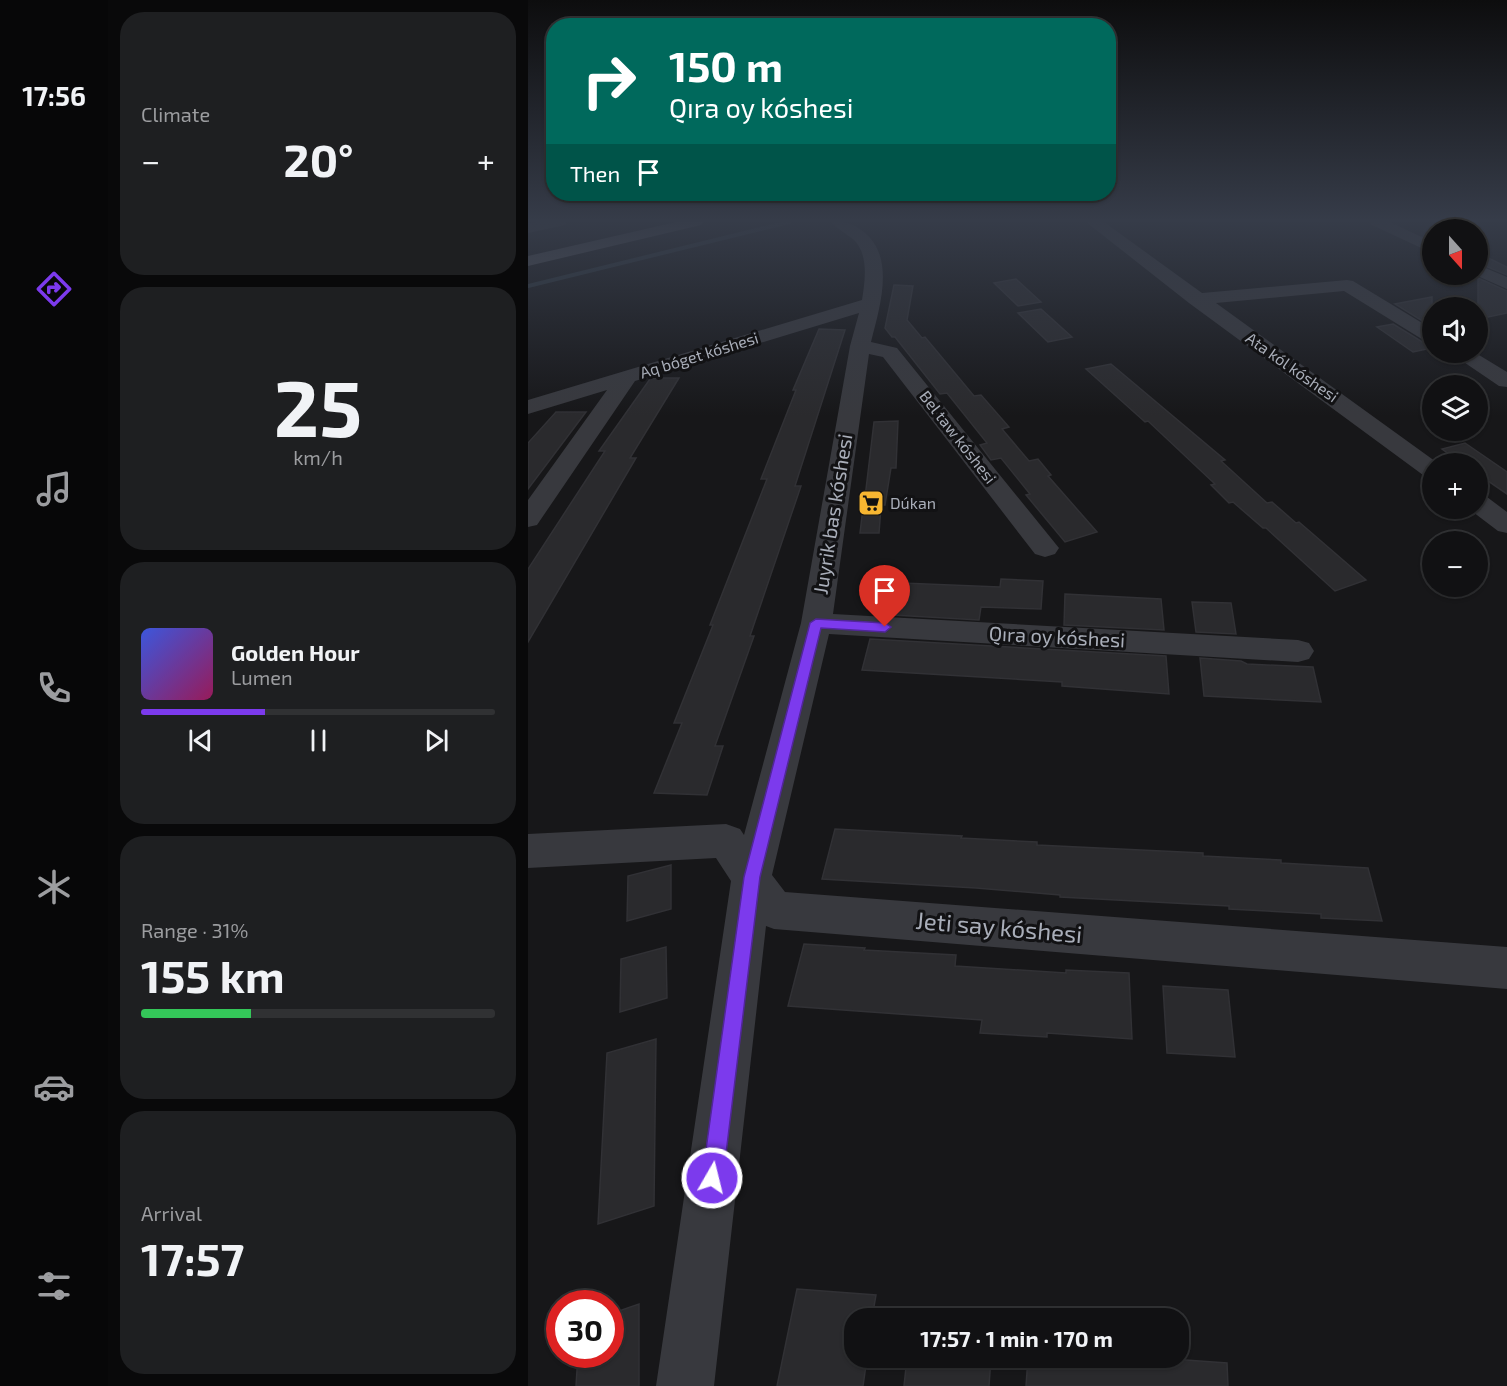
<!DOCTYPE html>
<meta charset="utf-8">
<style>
body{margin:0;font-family:"Exo 2",sans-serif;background:#1e1f21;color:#f1f3f6;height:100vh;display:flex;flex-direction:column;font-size:22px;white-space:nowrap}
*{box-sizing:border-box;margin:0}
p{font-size:20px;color:#9c9da0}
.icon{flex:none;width:33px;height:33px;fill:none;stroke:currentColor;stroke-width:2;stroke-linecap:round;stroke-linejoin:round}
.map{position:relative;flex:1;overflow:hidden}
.sheet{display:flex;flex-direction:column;gap:12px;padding:12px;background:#09090a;width:420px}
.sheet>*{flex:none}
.top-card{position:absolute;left:18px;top:18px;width:570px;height:183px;border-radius:24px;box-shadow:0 2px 4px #0004,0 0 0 2px #303133;background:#00695c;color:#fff;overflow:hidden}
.needle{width:39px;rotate:159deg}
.controls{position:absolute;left:894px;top:219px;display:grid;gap:12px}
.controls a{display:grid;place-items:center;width:66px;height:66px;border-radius:50%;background:#111113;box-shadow:0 2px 4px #0004,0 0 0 2px #303133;font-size:30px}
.speed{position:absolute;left:18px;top:1290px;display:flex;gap:12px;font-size:30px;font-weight:700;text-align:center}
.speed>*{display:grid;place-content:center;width:78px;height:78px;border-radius:50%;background:#111113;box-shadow:0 2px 4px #0004,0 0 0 2px #303133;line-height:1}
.speed .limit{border:9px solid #d22;background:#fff;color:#111}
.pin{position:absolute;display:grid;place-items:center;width:51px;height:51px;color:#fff;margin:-62px -26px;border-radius:50% 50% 50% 0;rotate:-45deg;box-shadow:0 0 6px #0007}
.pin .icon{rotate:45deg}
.me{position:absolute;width:66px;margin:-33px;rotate:8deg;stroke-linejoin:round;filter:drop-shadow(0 0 4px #0008)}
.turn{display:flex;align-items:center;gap:21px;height:126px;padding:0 24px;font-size:27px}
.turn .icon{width:78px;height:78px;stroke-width:2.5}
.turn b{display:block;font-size:42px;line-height:51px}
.then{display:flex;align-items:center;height:57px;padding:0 24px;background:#0003;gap:12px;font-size:22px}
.big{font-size:45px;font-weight:700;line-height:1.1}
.sheet .card{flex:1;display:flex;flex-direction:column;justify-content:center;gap:9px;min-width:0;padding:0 21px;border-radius:24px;background:#1e1f21}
.sheet .dial{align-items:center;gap:0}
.dial b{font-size:78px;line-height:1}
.song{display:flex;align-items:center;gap:18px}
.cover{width:72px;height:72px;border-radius:9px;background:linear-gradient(135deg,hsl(230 70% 55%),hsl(330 70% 35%))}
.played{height:6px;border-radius:3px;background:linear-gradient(90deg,#7c3aed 35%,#303133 35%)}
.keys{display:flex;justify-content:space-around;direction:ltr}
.heat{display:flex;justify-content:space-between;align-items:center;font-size:33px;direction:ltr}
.charge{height:9px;border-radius:4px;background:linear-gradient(90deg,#34c759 31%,#303133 0)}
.trip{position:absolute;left:316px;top:1308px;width:345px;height:60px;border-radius:24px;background:#111113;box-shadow:0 2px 4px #0004,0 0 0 2px #303133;font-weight:700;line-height:60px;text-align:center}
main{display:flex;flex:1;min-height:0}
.menu{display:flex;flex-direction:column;width:108px;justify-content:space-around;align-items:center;background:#070708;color:#9c9da0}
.menu .icon{width:42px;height:42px}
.menu .on{color:#7c3aed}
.menu b{font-size:27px;color:#f1f3f6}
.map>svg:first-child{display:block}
</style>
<main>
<nav class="menu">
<b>17:56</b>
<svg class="icon on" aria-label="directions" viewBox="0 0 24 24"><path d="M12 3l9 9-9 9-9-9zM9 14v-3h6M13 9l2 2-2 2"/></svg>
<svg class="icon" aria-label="music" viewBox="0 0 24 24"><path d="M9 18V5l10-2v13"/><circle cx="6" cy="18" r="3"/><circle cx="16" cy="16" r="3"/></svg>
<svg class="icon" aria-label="phone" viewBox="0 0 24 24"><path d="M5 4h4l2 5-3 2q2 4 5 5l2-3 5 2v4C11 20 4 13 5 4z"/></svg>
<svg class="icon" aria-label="climate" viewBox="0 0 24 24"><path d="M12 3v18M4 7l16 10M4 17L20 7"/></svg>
<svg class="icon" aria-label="car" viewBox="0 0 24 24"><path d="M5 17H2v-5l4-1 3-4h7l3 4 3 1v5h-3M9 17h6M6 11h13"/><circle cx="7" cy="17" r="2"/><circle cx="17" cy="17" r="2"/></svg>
<svg class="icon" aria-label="filters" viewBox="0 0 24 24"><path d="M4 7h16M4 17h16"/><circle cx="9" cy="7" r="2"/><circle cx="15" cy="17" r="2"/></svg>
</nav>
<section class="sheet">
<div class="card"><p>Climate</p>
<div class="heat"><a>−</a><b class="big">20°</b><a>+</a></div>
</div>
<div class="card dial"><b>25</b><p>km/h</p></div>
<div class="card">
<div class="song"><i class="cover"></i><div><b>Golden Hour</b><p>Lumen</p></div></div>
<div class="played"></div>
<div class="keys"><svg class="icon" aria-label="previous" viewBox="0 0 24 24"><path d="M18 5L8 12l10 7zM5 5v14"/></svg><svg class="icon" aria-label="pause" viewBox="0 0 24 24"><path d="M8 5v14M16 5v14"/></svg><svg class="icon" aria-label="next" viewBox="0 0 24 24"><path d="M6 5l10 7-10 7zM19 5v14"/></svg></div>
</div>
<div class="card"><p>Range · 31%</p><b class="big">155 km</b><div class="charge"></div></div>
<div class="card"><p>Arrival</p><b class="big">17:57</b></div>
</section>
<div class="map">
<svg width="979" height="1386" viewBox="0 0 979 1386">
<rect width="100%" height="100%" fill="#171719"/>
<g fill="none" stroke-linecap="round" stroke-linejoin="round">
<path stroke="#2c363e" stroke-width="4" d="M 0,286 L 261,222"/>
</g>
<g fill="#2a2a2d" stroke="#313135" stroke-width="1.5">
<path d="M 950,253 L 979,267 L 979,275 L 950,263 Z"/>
<path d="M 950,278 L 979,291 L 979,313 L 950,319 Z"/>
<path d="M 488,279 L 513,302 L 490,306 L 466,283 Z"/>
<path d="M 366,285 L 385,286 L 379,320 L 394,338 L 397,337 L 446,396 L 453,395 L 481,427 L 474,429 L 501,461 L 510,459 L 523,475 L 520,476 L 569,532 L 537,542 L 498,495 L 502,494 L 473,458 L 463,460 L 452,445 L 459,443 L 419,393 L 412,394 L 367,337 L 364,337 L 357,328 Z"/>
<path d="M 904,297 L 904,327 L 867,304 Z"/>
<path d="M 513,309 L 544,337 L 520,342 L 490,313 Z"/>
<path d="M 865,324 L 896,343 L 904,345 L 904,348 L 885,352 L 849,327 Z"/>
<path d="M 291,329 L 317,330 L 267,486 L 273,486 L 222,636 L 226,636 L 187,746 L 195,746 L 179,795 L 126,793 L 154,723 L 146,723 L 185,625 L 182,625 L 239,479 L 233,479 L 268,390 L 265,390 Z"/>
<path d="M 583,364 L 697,460 L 693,461 L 739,503 L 744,502 L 768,523 L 771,522 L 838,580 L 807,591 L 738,528 L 735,528 L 705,502 L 701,503 L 683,485 L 687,484 L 620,421 L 617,422 L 558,369 Z"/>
<path d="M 126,378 L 151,378 L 102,458 L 108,458 L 0,642 L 0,569 L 77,451 L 71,451 L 122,379 Z"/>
<path d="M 28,412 L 58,412 L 0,489 L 0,443 Z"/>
<path d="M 370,421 L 368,468 L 363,468 L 357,505 L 336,506 L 346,422 Z"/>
<path d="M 937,443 L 979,472 L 979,494 L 950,474 L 950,464 L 935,464 L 914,449 Z"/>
<path d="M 353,507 L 351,533 L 332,533 L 335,508 Z"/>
<path d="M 473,579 L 515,581 L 513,609 L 453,607 L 451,620 L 348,614 L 349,611 L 342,610 L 350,582 L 472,587 Z"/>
<path d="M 537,594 L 633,599 L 636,630 L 536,625 Z"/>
<path d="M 664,602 L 703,603 L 708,634 L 668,632 Z"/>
<path d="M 342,639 L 638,656 L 641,694 L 534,686 L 534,682 L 334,670 Z"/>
<path d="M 672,658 L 713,661 L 719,664 L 785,667 L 793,702 L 676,696 Z"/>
<path d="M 307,829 L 434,836 L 433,838 L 509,842 L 509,845 L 675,853 L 675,856 L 753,860 L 753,863 L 840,868 L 854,921 L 793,918 L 793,914 L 701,909 L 701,906 L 532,897 L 532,895 L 448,888 L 294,879 Z"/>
<path d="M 143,865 L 143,909 L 99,921 L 100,876 Z"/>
<path d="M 276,944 L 337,948 L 336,950 L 428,955 L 427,966 L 538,973 L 538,970 L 601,973 L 604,1039 L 519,1033 L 519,1037 L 452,1033 L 454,1020 L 260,1006 Z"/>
<path d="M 138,947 L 139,998 L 92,1012 L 93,959 Z"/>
<path d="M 635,986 L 700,990 L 707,1057 L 639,1053 Z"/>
<path d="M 128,1039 L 126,1206 L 70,1224 L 79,1053 Z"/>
<path d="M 269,1289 L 348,1295 L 344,1318 L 327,1318 L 327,1358 L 339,1358 L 335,1386 L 249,1386 Z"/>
<path d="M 111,1304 L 111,1386 L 48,1386 L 50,1354 L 82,1354 L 82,1314 Z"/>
<path d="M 379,1358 L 463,1358 L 461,1386 L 376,1386 Z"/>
<path d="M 500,1358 L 630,1358 L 699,1363 L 700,1386 L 498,1386 Z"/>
</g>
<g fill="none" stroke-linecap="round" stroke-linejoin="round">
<g fill="#38393e" fill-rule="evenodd">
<path d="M 8,222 L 39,222 L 37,225 L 0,233 L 0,223 Z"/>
<path d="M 303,222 C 318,221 325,223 337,233 C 368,259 351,309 343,342 L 369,348 L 531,548 L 527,554 L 517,557 L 507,554 L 355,357 L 341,354 L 305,614 L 770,640 L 781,643 L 786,651 L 781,659 L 770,662 L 301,634 L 244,875 L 257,892 L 979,947 L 979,989 L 246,929 L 238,926 L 186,1386 L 128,1386 L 203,881 L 188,858 L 0,868 L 0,834 L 198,824 L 212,829 L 216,835 L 273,623 L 322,346 L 331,313 L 107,381 L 9,525 L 0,527 L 0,500 L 79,390 L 0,414 L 0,400 L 334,300 C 337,281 341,255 326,240 C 319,234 309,229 303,222 Z"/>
<path d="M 558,222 L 576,222 L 674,293 L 819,280 L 825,281 L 904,329 L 904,343 L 897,341 L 816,291 L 688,303 L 911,464 L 904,464 L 904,477 L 895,475 L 661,303 Z"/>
<path d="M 842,222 L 862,222 L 904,242 L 904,253 L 844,225 Z"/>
<path d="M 950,265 L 979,277 L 979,289 L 945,274 L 950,274 Z"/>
<path d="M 921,352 L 946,352 L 979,372 L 979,387 L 971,386 Z"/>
<path d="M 950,495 L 959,497 L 979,512 L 979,533 L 970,531 L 941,509 L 950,508 Z"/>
</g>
<path fill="#54565d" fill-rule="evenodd" d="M 148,222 L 175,222 L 173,225 L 0,266 L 0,256 Z"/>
</g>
<linearGradient id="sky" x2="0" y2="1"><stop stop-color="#0d0d0e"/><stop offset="0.53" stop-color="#363c49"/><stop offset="1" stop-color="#363c49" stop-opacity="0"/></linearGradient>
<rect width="979" height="416" fill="url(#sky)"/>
<path fill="#7c3aed" stroke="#51269a" stroke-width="1.5" d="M 288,619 L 357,623 L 363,627 L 357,632 L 293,628 L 232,877 L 195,1178 L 192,1185 L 184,1188 L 177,1185 L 174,1178 L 216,877 L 282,623 Z"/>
<defs>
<g id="supermarket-square" transform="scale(1.35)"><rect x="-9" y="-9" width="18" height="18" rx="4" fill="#f7b631" stroke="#121214"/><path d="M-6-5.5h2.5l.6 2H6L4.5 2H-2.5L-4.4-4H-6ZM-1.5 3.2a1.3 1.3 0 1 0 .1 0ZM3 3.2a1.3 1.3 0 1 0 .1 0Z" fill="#111"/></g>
</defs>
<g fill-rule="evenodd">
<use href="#supermarket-square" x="343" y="503"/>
</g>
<g text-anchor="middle" stroke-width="6" stroke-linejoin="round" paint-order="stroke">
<g font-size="16" fill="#a9aeb9" stroke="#121214">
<text transform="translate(171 355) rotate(-17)" y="6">Aq bóget kóshesi</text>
<text transform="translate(764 367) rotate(35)" y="6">Ata kól kóshesi</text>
<text transform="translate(430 437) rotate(52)" y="6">Bel taw kóshesi</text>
</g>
<g font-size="16" fill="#a9aeb9" stroke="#121214" text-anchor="start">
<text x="362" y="509">Dúkan</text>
</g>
<g font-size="20" fill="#a9aeb9" stroke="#121214">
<text transform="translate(305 514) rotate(-81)" y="7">Juyrik bas kóshesi</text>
<text transform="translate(529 637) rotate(3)" y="7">Qıra oy kóshesi</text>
</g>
<g font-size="24" fill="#a9aeb9" stroke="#121214">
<text transform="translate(471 928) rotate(5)" y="8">Jeti say kóshesi</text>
</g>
</g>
</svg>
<div class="controls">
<a><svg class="needle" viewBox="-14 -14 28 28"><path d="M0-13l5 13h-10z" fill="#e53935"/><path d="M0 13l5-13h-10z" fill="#9c9da0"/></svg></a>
<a><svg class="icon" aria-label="sound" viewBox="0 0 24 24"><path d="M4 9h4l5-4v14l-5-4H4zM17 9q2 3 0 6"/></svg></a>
<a><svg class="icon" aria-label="layers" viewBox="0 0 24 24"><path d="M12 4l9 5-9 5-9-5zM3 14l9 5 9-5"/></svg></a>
<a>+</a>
<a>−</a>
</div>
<div class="speed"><div class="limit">30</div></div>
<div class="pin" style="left:357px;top:627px;background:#d93025"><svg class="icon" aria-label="arrive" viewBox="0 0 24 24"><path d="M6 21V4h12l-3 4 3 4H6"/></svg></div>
<svg class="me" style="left:184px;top:1178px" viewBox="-20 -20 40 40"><circle r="17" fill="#7c3aed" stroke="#fff" stroke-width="3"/><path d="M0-11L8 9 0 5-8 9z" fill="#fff"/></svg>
<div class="trip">17:57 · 1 min · 170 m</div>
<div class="top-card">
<div class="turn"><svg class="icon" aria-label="right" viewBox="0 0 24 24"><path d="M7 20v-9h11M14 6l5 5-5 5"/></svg><div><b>150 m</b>Qıra oy kóshesi</div></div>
<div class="then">Then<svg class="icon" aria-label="arrive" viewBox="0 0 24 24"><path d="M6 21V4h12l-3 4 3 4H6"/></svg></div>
</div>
</div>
</main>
